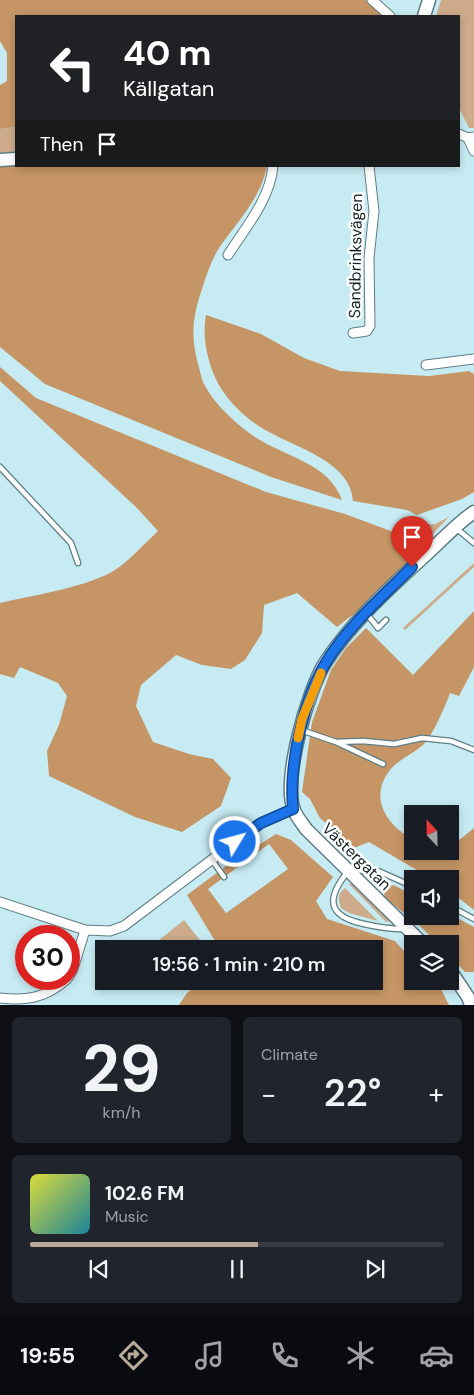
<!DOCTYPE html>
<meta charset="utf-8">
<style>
body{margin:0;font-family:"DM Sans",sans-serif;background:#20242c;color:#f1f3f6;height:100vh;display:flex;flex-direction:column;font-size:19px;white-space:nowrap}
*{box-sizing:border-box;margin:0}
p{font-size:16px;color:#9ea1a6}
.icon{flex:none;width:28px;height:28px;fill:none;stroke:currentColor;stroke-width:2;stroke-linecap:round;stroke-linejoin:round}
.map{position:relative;height:1005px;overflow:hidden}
.drawer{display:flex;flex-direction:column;gap:12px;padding:12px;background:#0d0f14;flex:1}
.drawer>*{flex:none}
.top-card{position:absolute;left:15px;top:15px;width:445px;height:152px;border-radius:0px;box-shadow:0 2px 8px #0003;background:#202124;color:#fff;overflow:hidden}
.needle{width:32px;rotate:338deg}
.controls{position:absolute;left:404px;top:805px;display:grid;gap:10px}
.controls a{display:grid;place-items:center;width:55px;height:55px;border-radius:0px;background:#171b24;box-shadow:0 2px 8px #0003;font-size:25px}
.speed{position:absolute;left:15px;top:925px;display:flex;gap:10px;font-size:25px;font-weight:700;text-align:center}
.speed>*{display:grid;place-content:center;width:65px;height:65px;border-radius:50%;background:#171b24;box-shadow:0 2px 8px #0003;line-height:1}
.speed .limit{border:8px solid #d22;background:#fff;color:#111}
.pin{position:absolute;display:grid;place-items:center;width:42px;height:42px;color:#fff;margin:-51px -21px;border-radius:50% 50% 50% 0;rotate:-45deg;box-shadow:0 0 5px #0007}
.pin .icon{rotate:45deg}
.me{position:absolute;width:55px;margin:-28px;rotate:53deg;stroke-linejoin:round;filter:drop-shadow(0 0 4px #0008)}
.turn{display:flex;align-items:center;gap:18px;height:105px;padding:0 25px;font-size:22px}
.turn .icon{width:65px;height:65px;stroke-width:2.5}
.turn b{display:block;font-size:35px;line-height:42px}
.then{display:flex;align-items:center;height:48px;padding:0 25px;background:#0003;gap:10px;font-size:19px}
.big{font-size:38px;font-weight:600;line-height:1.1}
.drawer .card{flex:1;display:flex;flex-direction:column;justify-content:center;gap:8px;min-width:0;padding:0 18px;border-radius:8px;background:#20242c}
.drawer .dial{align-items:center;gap:0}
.dial b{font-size:65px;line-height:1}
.song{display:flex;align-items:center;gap:15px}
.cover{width:60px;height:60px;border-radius:8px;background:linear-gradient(135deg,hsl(60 70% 55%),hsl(190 70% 35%))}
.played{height:5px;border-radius:2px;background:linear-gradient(90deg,#b9aa9b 55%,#363941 55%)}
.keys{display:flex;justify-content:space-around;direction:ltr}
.heat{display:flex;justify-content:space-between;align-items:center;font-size:28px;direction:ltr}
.drawer .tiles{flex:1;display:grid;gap:12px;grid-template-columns:1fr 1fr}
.card:last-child{grid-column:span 2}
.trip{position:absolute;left:95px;top:940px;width:288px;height:50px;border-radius:0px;background:#171b24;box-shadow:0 2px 8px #0003;font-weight:600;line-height:50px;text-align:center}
.menu{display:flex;height:80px;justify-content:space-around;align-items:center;background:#090b0e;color:#9ea1a6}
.menu .icon{width:35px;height:35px}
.menu .on{color:#b9aa9b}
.menu b{font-size:22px;color:#f1f3f6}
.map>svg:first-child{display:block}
</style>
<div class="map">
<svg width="474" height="1005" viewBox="0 0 474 1005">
<rect width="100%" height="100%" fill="#c7ebf3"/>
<g fill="#cdab8b">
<path d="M 441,0 L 474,0 L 474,128 L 469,128 L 459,108 L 459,16 L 436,16 Z"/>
<path d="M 16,127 L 16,154 L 0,154 L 0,129 Z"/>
<path d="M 449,517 L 416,551 L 418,542 L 413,525 L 435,524 Z"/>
<path d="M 474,563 L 474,567 L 405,630 L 403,628 Z"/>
<path d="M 352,883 L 390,921 L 386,922 L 349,884 Z"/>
<path d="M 345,888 L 378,921 L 349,913 L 341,908 C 338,900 337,894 345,888 Z"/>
<path d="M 184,920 L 207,949 L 148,949 Z"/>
</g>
<g fill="#c59565" fill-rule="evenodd">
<path d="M 0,0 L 366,0 L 381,13 L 379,16 L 16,16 L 16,127 L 0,129 L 0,85 L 7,81 L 7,53 L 0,41 Z"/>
<path d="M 16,165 L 267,166 C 261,198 237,222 219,248 C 212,259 207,273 203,286 C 193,315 190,334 198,364 C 200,370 201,377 203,382 C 213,403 236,424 255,437 C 285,457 329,463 342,500 L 271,477 L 45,384 L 0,347 L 0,167 Z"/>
<path d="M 206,315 L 261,334 L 304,358 L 340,371 L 429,376 L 469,371 L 474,374 L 474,492 L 462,499 L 417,515 L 407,510 L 353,501 C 351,460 290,446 262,428 C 238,413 218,391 210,364 C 205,347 203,333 206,315 Z"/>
<path d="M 0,367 L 36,398 L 266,492 L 345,514 L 404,536 C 409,542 412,550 410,558 C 404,578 355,613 337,627 L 297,593 L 264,605 L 262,633 L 245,660 L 231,669 L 202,665 L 176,655 L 141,685 L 136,706 L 153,742 L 189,754 L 213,759 L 231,778 L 221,806 L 182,832 L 135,817 L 49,776 L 47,751 L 59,725 L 67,696 L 58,683 L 20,667 L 14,678 L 0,674 L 0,603 C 33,595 91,587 118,568 C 132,558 145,543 158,531 L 137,508 L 0,381 Z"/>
<path d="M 474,611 L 474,667 L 459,696 L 450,693 C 446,705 432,737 423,745 C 413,754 399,759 390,770 C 368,798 387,825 412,839 L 412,851 L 450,851 L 450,844 L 458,841 L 474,828 L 474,910 L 450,891 L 450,879 L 432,879 L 369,842 L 354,848 L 320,818 L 310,799 L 302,792 L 312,722 L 331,670 L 346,648 L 366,628 L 413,675 Z"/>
<path d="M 276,834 L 291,840 L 333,877 L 316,901 L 327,919 L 395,941 L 412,960 L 412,981 L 433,981 L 442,991 L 449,1005 L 179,1005 L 187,993 L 203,981 L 374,981 L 374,949 L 220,949 L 187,895 L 226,866 ZM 269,844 L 288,869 L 226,913 L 208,889 Z"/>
<path d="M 394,885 L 412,895 L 412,916 L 450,916 L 450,914 L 474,927 L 474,972 L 465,972 L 450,956 L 450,944 L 438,944 L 418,924 L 386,899 L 382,888 Z"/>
</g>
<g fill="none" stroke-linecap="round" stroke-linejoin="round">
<g stroke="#5e7e85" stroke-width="7">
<g id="lane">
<path d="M 0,467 L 71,543 L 78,563"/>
<path d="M 457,529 L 474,543"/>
<path d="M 367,614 L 378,628 L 386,620"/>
<path d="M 301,730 L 336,742 L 363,741 L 394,744 L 422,738 L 451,741 L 474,750"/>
<path d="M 338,743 L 383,764"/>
<path d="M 212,860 L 224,877"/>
<path d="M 450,906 L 474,919"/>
<path d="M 403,929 C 389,929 377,927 364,924 C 326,916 326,898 349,870 L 378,871 L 412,886"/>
</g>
</g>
<g stroke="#5e7e85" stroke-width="11">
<g id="street">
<path d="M 372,0 L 390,16"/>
<path d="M 459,134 L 468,138 L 474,137"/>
<path d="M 468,138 L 474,151"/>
<path d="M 228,255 C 245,228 270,200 273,166"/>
<path d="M 353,333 L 367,331 L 370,326 L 369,258 L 374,211 L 369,166"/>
<path d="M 426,365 L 474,359"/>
<path d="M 0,902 L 85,930 L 110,931 L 124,926 L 259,824 L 293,809"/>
<path d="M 69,976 L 73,969 L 85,930"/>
<path d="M 0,998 C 27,1001 46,998 67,979"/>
</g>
</g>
<g stroke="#5e7e85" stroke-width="15">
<g id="secondary">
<path d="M 424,16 L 429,0"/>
<path d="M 0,160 L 16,159"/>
<path d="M 423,944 L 306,829 C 302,823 296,816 294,810 C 282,780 308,690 325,663 C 353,620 394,584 431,550 C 445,537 459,522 474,512"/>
<path d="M 450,970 L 468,997 L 471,1005"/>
</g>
</g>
<use href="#lane" stroke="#fff" stroke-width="4.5"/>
<use href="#street" stroke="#fff" stroke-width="9"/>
<use href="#secondary" stroke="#fff" stroke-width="12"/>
</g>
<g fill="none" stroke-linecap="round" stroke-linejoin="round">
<g stroke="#114b97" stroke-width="12">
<path id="route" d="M 235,842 L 261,823 L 293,809 C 291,785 293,768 297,744 C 303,717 310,689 325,664 C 347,627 382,597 412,567"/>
</g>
<use href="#route" stroke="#1a73e8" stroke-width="9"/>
<path stroke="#f59e0b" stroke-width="9" d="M 298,738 L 302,719 L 321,673"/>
</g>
<g text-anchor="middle" stroke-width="5" stroke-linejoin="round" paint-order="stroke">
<g font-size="16" fill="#132023" stroke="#fff">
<text transform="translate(355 256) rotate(-89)" y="6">Sandbrinksvägen</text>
<text transform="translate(357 856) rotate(44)" y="6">Västergatan</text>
</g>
</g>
</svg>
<div class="controls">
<a><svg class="needle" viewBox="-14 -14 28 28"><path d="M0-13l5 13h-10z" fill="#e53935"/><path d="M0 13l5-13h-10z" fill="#9ea1a6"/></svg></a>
<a><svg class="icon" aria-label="sound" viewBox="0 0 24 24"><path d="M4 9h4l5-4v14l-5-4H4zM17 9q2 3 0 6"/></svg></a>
<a><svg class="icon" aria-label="layers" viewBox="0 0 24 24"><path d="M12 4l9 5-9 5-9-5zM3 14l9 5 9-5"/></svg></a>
</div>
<div class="speed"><div class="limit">30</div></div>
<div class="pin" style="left:412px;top:567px;background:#d93025"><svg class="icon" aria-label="arrive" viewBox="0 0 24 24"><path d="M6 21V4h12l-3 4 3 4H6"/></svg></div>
<svg class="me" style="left:235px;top:842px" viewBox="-20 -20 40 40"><circle r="17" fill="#1a73e8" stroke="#fff" stroke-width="3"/><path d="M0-11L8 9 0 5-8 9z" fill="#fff"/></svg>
<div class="trip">19:56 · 1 min · 210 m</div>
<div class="top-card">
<div class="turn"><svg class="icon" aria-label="left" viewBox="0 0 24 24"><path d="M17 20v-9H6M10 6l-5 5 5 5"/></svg><div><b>40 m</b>Källgatan</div></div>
<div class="then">Then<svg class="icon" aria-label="arrive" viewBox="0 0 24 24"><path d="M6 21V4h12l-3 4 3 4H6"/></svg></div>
</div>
</div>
<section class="drawer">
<div class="tiles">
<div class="card dial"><b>29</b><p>km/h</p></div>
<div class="card"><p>Climate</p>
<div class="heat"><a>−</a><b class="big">22°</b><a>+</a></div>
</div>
<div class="card">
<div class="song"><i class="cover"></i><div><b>102.6 FM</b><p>Music</p></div></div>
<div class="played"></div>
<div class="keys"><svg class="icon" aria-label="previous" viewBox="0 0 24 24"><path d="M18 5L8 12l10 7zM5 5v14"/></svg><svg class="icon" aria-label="pause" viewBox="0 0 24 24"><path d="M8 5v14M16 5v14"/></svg><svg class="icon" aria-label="next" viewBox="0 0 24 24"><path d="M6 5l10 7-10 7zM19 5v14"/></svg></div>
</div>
</div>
</section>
<nav class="menu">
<b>19:55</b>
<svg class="icon on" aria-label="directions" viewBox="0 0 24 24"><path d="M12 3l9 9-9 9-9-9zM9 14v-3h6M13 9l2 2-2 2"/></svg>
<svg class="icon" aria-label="music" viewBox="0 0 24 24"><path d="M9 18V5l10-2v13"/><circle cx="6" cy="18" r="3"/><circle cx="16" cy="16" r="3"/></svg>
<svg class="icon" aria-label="phone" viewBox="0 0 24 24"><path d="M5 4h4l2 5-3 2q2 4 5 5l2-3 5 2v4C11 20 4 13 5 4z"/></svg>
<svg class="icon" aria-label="climate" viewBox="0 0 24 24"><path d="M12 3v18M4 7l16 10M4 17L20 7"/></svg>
<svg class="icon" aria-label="car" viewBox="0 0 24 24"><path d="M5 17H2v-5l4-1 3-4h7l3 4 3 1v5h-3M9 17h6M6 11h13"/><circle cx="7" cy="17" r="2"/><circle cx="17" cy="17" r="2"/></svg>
</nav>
